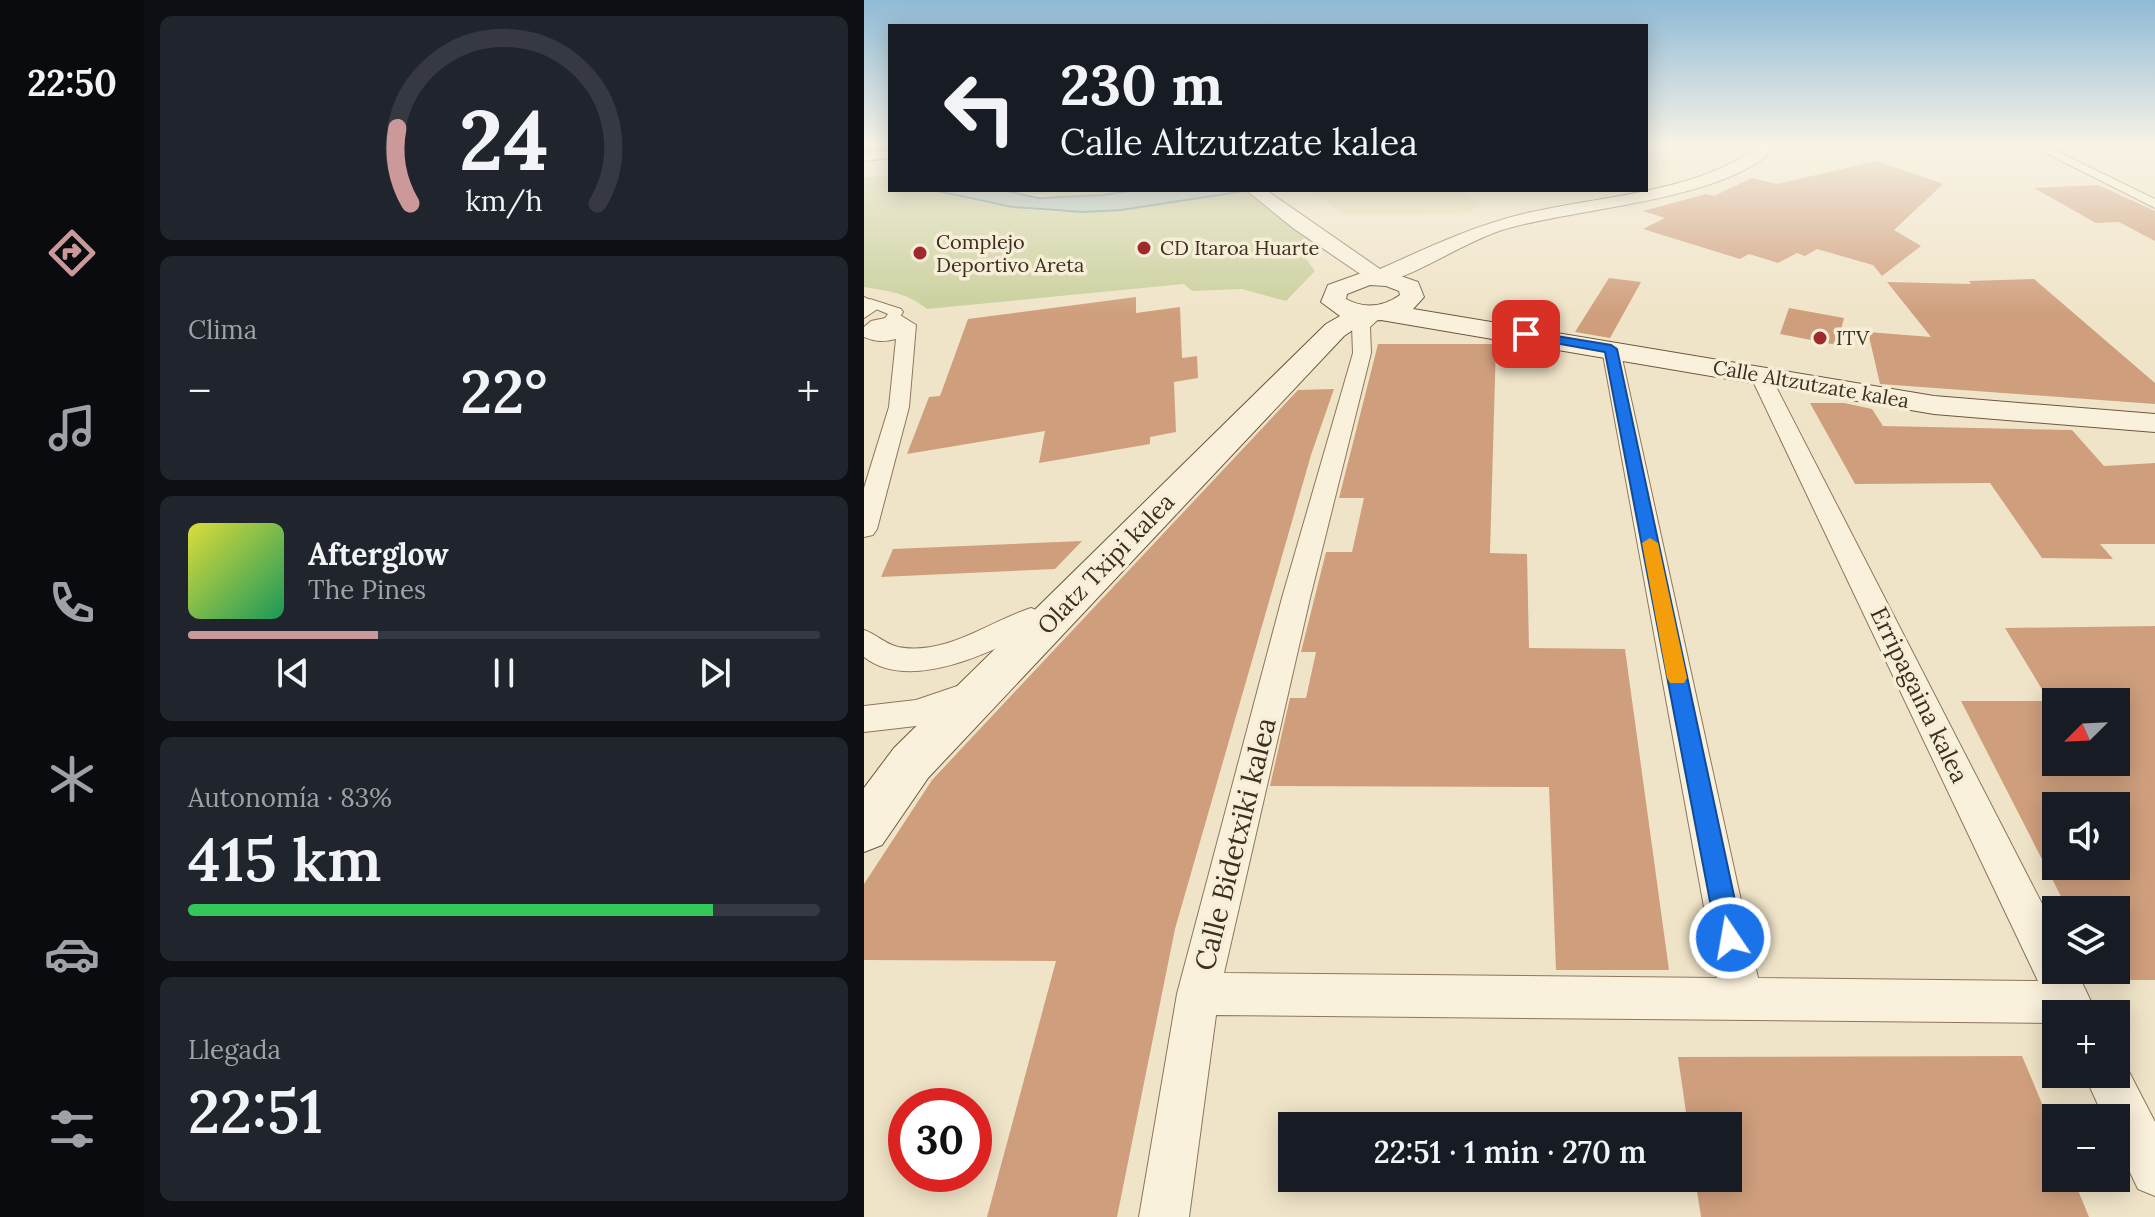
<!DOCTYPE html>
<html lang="es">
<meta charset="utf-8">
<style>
body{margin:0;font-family:Lora,serif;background:#20242c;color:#f1f3f6;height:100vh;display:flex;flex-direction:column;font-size:30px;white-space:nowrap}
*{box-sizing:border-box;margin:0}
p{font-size:26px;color:#9ea1a6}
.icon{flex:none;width:44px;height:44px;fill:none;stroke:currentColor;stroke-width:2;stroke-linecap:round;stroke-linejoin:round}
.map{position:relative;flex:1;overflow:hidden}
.drawer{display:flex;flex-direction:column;gap:16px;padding:16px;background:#0d0f14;width:720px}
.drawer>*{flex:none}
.hud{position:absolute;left:24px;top:24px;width:760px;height:168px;border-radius:0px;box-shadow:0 4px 20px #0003;background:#171b24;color:#f1f3f6;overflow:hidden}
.needle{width:52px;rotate:246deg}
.controls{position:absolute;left:1178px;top:688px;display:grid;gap:16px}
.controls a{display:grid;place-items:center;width:88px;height:88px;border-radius:0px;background:#171b24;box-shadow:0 4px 20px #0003;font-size:40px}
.speed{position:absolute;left:24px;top:1088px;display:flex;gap:16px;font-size:40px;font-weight:700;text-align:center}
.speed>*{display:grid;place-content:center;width:104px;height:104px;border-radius:50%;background:#171b24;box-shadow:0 4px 20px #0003;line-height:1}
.speed .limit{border:12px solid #d22;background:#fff;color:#111}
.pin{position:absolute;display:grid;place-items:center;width:68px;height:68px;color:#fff;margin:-34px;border-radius:16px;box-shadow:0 4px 12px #0006}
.me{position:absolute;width:88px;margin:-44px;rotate:348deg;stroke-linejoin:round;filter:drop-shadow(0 0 6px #0008)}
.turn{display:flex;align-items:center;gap:28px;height:168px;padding:0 40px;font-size:36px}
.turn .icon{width:104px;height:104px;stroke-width:2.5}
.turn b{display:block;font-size:56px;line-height:68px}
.big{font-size:60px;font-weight:600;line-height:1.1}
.drawer .tile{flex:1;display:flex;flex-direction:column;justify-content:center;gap:12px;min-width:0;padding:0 28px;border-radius:12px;background:#20242c}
.drawer .dial{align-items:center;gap:0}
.dial svg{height:208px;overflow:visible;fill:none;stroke:#363941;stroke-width:7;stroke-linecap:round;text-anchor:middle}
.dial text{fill:#f1f3f6;stroke:none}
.song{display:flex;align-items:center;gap:24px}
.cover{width:96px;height:96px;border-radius:12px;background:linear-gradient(135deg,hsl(60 70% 55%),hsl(150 70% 35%))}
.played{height:8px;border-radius:4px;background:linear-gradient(90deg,#cc999b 30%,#363941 30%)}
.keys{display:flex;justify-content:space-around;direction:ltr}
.heat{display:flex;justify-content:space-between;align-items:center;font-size:44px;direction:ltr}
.charge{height:12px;border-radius:6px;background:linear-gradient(90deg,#34c759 83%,#363941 0)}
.trip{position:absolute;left:414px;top:1112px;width:464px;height:80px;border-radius:0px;background:#171b24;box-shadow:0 4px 20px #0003;font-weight:600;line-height:80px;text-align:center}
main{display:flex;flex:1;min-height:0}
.dock{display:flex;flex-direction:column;width:144px;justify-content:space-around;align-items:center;background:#090b0e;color:#9ea1a6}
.dock .icon{width:56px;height:56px}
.dock .active{color:#cc999b}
.dock b{font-size:36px;color:#f1f3f6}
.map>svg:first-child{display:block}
</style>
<main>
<nav class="dock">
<b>22:50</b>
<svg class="icon active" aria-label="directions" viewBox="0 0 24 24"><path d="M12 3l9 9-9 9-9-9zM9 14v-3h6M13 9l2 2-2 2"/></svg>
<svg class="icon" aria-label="music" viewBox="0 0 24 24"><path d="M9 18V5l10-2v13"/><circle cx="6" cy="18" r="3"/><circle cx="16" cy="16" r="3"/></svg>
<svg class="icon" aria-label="phone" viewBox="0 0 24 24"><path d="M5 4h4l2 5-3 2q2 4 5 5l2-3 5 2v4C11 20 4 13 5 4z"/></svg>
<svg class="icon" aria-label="climate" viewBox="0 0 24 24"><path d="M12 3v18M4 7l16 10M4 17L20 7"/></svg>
<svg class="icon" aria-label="car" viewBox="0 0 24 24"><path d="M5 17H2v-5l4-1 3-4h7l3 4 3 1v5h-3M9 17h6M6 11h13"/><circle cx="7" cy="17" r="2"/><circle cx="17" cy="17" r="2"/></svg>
<svg class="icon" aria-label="filters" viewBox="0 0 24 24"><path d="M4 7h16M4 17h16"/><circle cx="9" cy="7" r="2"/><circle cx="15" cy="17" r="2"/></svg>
</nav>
<section class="drawer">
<div class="tile dial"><svg viewBox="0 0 100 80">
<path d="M14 69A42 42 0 1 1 86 69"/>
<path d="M14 69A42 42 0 0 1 9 40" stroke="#cc999b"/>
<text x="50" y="56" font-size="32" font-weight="700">24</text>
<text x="50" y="72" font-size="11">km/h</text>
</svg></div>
<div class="tile"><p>Clima</p>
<div class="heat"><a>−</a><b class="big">22°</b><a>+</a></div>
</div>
<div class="tile">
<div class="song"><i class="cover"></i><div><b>Afterglow</b><p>The Pines</p></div></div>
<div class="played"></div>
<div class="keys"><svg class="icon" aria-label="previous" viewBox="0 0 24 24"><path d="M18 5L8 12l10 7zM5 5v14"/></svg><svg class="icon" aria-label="pause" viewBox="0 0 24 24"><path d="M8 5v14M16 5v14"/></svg><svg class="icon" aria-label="next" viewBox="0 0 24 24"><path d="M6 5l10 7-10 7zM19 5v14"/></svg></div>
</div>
<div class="tile"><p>Autonomía · 83%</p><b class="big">415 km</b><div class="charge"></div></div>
<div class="tile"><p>Llegada</p><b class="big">22:51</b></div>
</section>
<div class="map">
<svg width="1291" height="1217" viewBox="0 0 1291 1217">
<rect width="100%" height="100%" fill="#f0e4c8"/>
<g fill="#e6deb5">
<path d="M 782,144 L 856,144 L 782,172 Z"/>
<path d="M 446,190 L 598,190 L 615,204 L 606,213 L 481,215 Z"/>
</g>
<g fill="#c9cf9b">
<path d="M 26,176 L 26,190 C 38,190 57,186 69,190 C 116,205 170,213 221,212 C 288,210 354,190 422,190 L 395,192 L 462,241 L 434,248 L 451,271 L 422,301 L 378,289 L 328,291 L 320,284 L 63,309 C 44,293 24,291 0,287 L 0,177 Z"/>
<path d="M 138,190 L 272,190 C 226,197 183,199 138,190 Z"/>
</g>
<path fill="#a9c4bc" stroke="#6f938a" stroke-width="2" d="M 68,190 L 138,190 L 175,198 L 239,195 L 272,190 L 387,190 L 257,210 L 219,212 L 148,207 Z"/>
<g fill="#cf9f7d" fill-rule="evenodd">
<path d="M 1013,161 L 1079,184 L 1030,230 L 1057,246 L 1018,276 L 1009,265 L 953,249 L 941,256 L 933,253 L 914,263 L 885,254 L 876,259 L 779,229 L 801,218 L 779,211 L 842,194 L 850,196 L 888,178 L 913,184 Z"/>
<path d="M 1234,185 L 1291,211 L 1291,241 L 1255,222 L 1232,223 L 1170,188 Z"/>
<path d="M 745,278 L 777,282 L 746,338 L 711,332 Z"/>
<path d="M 1170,279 L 1291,383 L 1291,404 L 1016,384 L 1004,332 L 1067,337 L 1023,282 L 1107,284 L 1105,281 Z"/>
<path d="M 272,297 L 272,313 L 316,307 L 318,358 L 333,356 L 334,378 L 310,382 L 312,432 L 286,437 L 286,444 L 175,463 L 181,431 L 43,454 L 65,397 L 76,396 L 104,319 Z"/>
<path d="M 925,308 L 980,318 L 973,345 L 916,334 Z"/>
<path d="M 514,344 L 632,344 L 626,553 L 663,554 L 665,648 L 761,649 L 805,970 L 692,970 L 685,787 L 406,786 L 426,698 L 442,698 L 452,652 L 437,652 L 462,552 L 488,552 L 500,498 L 475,498 Z"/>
<path d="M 470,389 L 447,455 L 311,929 L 253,1217 L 123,1217 L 192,961 L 0,960 L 0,884 L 68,780 L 434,390 Z"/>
<path d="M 946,403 L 980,403 L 1008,409 L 1019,426 L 1208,430 L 1240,466 L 1291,463 L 1291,544 L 1236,544 L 1249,559 L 1178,558 L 1126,483 L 991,484 Z"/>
<path d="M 218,541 L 191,569 L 17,577 L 29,549 Z"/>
<path d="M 1291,626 L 1291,980 L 1252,980 L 1252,910 L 1204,910 L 1097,701 L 1185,701 L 1141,628 ZM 1192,702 L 1252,702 L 1252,762 L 1192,762 ZM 1192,806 L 1252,806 L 1252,866 L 1192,866 Z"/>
<path d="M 1158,1056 L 1192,1137 L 1192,1178 L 1209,1178 L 1225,1217 L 837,1217 L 831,1178 L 864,1178 L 864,1126 L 824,1126 L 814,1057 Z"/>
</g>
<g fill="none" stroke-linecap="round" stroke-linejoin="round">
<g stroke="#8d765c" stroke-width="2">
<path id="pedestrian" d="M 6,299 L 37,309 L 39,312 L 31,324 L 21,324 L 19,321 L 24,314 L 0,304 Z"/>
</g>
<g stroke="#8d765c" stroke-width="2">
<g id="minor">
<path d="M 1164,144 L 1178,144 L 1291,199 L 1291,208 Z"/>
<path d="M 26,150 L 26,158 L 0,161 L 0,153 Z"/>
<path d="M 0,297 L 18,306 L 0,318 Z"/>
<path d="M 512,308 L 521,313 L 506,327 L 507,353 L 446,598 L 360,973 L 853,978 L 738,349 L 747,343 L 756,349 L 894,978 L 1174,981 L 887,377 L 897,371 L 907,377 L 1192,931 L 1192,970 L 1212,970 L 1233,1014 L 1192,1014 L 1192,1023 L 352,1015 L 325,1217 L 275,1217 L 313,994 L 418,598 L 489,353 L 488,326 L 506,309 Z"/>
<path d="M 36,315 L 52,325 L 45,407 L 13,529 L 9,535 L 0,537 L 0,488 L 25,407 L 32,339 C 20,342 11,342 0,337 L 0,327 L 7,321 Z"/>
<path d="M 167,608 L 177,612 L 181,619 L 177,626 C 132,650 47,694 0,657 L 0,630 C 12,634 21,644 34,647 C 82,656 124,622 167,608 Z"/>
<path d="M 108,681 L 119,685 L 124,694 L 119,703 L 52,726 L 0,732 L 0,706 L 52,700 Z"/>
<path d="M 1252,1056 L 1258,1058 L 1291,1122 L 1291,1196 L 1274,1189 L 1252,1143 L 1252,1118 L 1240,1118 L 1220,1074 L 1252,1074 Z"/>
</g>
</g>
<g stroke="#8d765c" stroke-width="2">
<path id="tertiary" d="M 899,144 L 915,144 C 865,202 712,207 638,230 C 596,244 556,274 515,284 L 508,282 L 429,228 L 382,190 L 402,190 L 516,269 C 563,248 609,226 659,214 C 739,195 831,194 899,144 Z"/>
</g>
<g stroke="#6f573f" stroke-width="2">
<path id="secondary" d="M 503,271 L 525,272 L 554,282 L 560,297 L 549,309 L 1070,396 L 1291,414 L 1291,432 L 1070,414 L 517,320 L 502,321 L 480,336 L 64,778 L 18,845 L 0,852 L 0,788 L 30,748 L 462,324 L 476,316 L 457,302 L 464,285 ZM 506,285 L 522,286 L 535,291 L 536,295 C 519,307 500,309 482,299 L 483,294 Z"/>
</g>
<use href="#pedestrian" fill="#faf1dc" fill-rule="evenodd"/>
<use href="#minor" fill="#faf1dc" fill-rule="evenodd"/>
<use href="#tertiary" fill="#faf1dc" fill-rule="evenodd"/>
<use href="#secondary" fill="#faf1dc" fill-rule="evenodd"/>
</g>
<linearGradient id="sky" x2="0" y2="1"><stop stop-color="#8fbad6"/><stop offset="0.46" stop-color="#f8f3e6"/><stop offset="1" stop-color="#f8f3e6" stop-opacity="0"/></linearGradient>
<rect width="1291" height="314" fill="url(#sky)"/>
<path fill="#1a73e8" stroke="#114b97" stroke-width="2" d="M 662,331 L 747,345 L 753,349 L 879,938 L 875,947 L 866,950 L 857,947 L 853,938 L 741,352 L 657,337 L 657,332 Z"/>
<path fill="#f59e0b" d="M 786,538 L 794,543 L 823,678 L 820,683 L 806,683 L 803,678 L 778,543 Z"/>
<g fill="#9e2a2b" stroke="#f7eed8" stroke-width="3">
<circle cx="280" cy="248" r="8"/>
<circle cx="56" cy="253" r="8"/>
<circle cx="956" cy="338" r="8"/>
</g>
<g text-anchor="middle" stroke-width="7" stroke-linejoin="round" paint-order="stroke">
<g font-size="20" fill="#3d2e20" stroke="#f7eed8" text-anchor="start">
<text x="72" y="249">Complejo<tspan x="72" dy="23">Deportivo Areta</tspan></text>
<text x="296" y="255">CD Itaroa Huarte</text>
<text x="972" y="345">ITV</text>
</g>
<g font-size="20" fill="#3d2e20" stroke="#f7eed8">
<text transform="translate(947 384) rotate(10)" y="7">Calle Altzutzate kalea</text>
</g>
<g font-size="24" fill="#3d2e20" stroke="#f7eed8">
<text transform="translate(242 564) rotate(-46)" y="8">Olatz Txipi kalea</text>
<text transform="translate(1055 695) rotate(64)" y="8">Erripagaina kalea</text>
</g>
<g font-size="28" fill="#3d2e20" stroke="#f7eed8">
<text transform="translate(371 844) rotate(-76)" y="10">Calle Bidetxiki kalea</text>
</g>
</g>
</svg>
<div class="controls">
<a><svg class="needle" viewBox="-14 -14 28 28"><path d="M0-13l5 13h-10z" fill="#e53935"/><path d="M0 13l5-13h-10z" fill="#9ea1a6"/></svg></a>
<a><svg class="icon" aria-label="sound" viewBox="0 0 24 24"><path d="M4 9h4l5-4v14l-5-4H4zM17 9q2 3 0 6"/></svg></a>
<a><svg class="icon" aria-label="layers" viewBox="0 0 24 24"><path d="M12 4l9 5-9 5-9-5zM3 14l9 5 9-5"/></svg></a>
<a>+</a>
<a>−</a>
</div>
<div class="speed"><div class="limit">30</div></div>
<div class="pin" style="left:662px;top:334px;background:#d93025"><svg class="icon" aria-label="arrive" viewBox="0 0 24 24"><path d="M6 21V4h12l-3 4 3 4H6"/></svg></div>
<svg class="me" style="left:866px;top:938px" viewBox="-20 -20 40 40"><circle r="17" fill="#1a73e8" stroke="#fff" stroke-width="3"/><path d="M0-11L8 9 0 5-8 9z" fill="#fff"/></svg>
<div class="trip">22:51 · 1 min · 270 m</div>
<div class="hud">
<div class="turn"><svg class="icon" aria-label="left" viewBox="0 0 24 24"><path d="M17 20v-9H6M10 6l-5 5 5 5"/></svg><div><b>230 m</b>Calle Altzutzate kalea</div></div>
</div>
</div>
</main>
